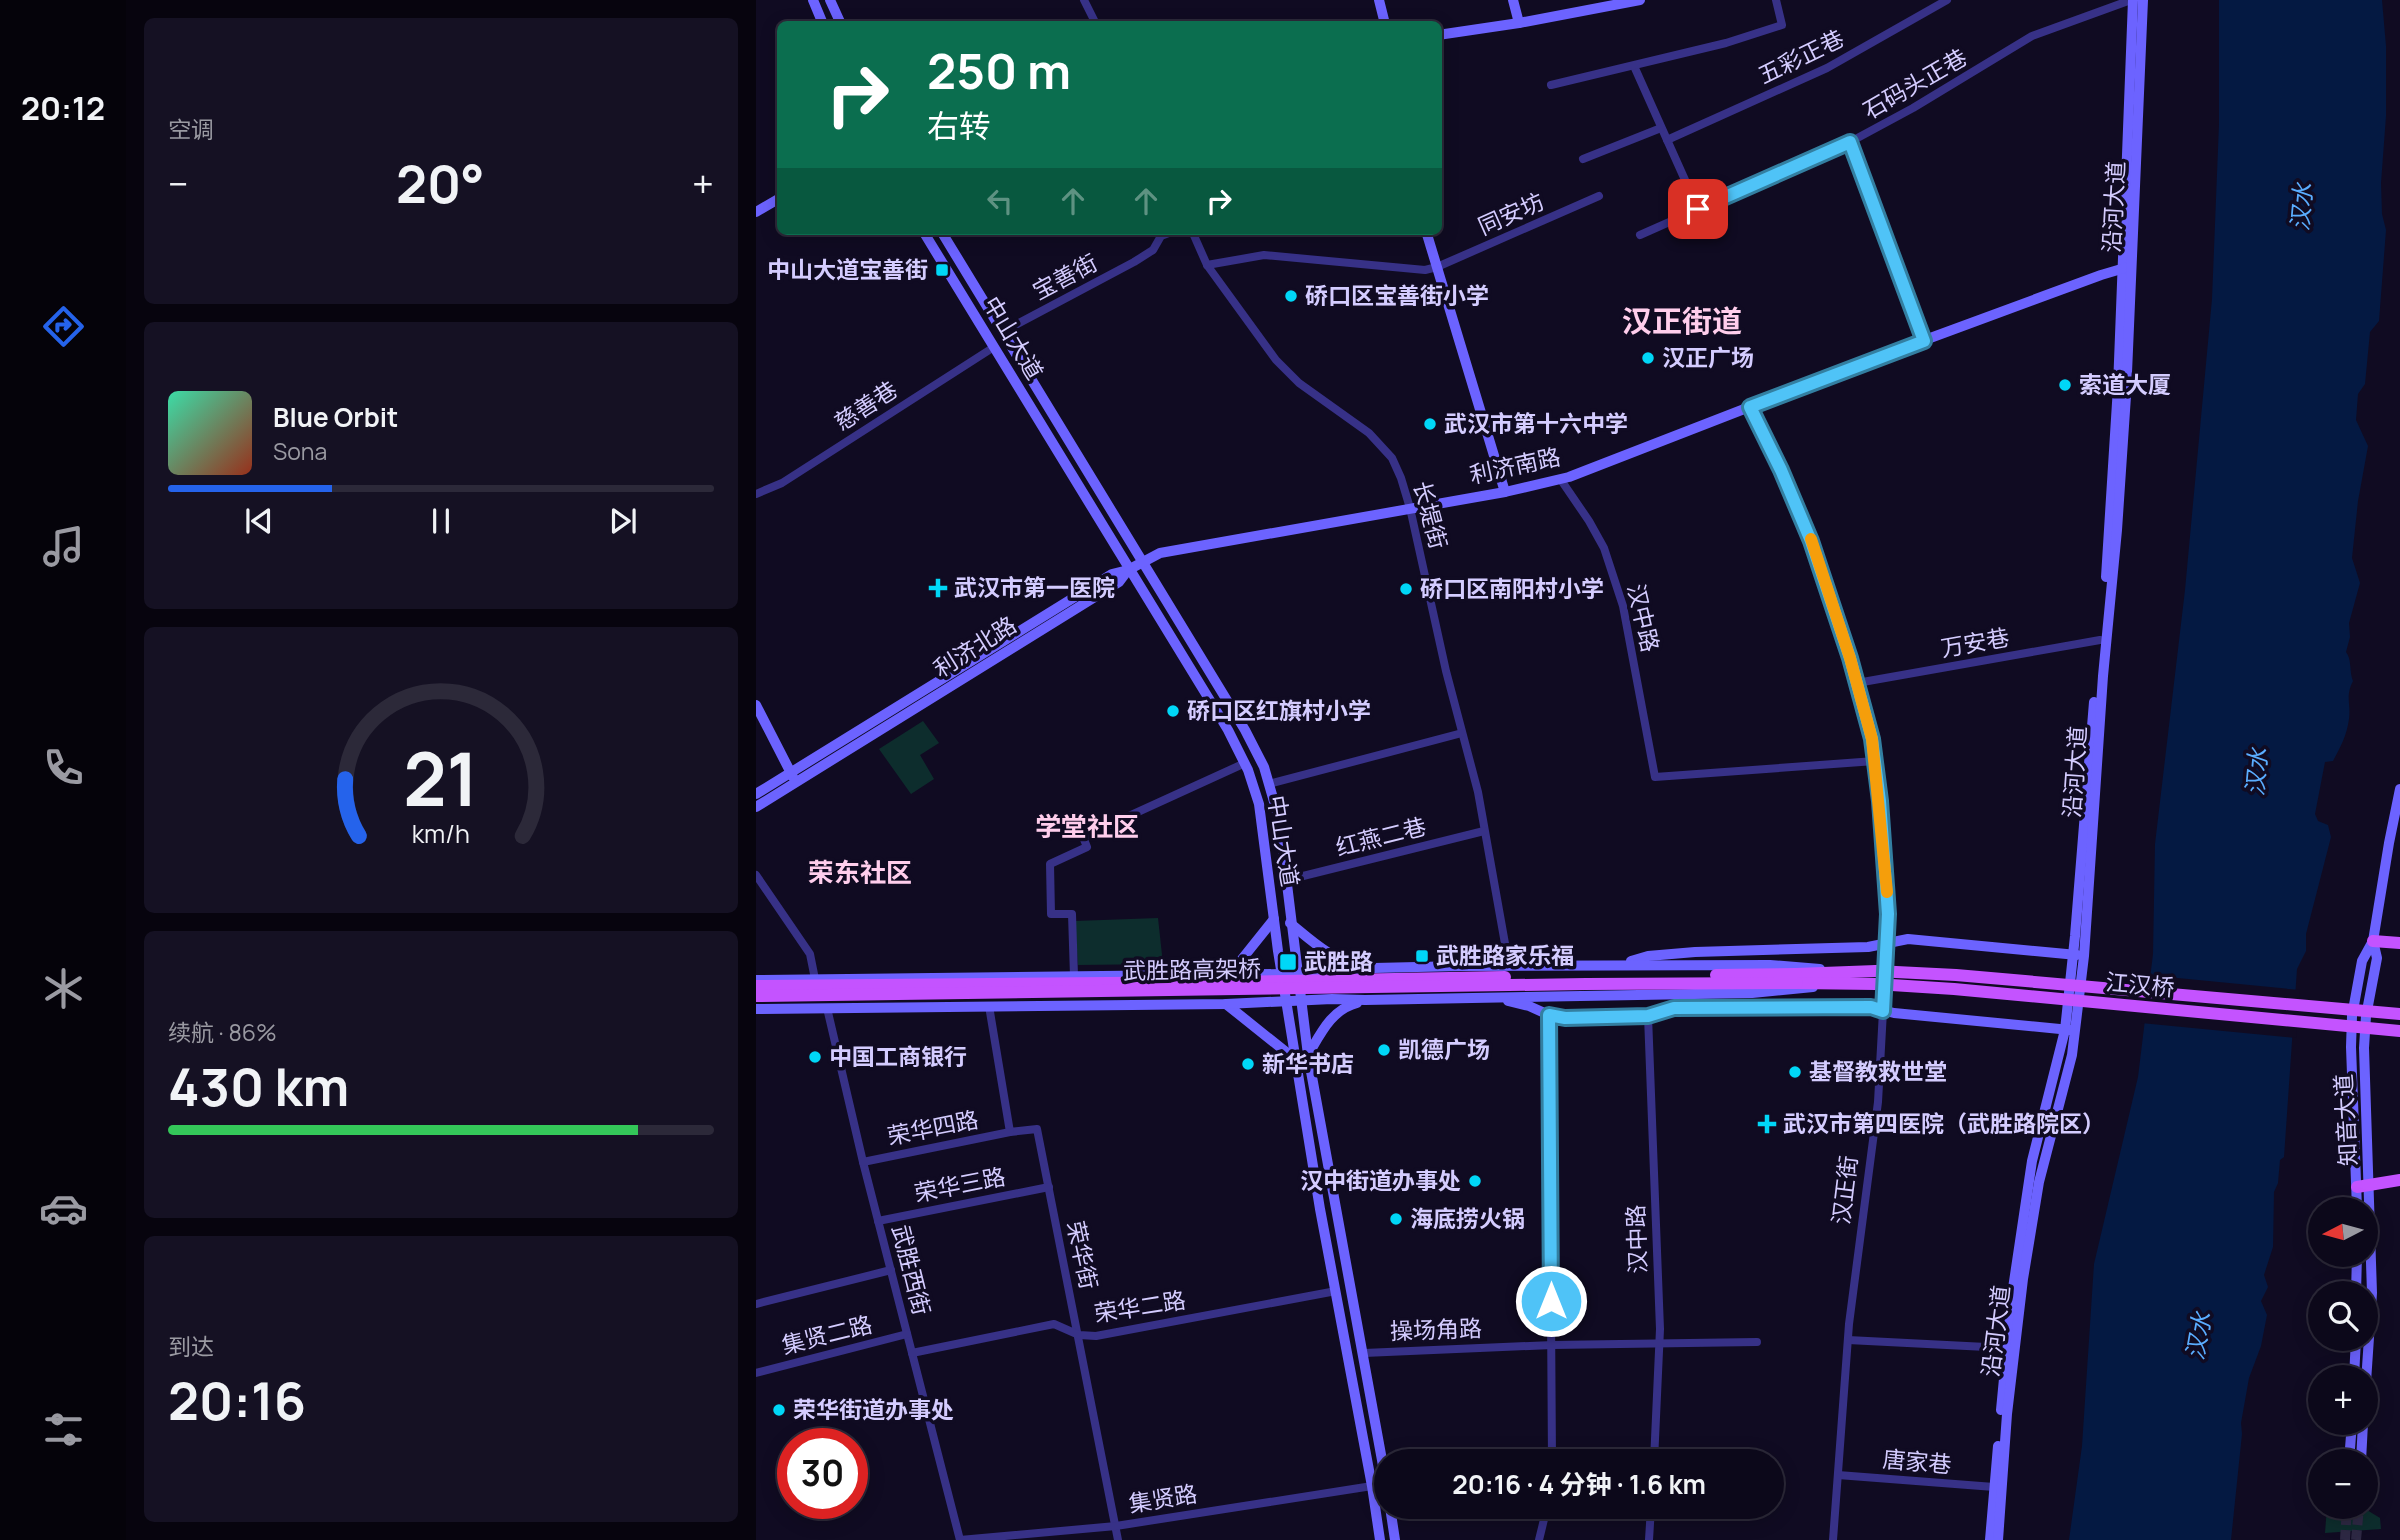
<!DOCTYPE html>
<html lang="zh">
<meta charset="utf-8">
<style>
body{margin:0;font-family:Manrope,"Noto Sans SC",sans-serif;background:#151123;color:#f1f3f6;height:100vh;display:flex;flex-direction:column;font-size:26px;white-space:nowrap}
*{box-sizing:border-box;margin:0}
p{font-size:23px;color:#9a9aa2}
.icon{flex:none;width:38px;height:38px;fill:none;stroke:currentColor;stroke-width:2;stroke-linecap:round;stroke-linejoin:round}
.map{position:relative;flex:1;overflow:hidden}
.sheet{display:flex;flex-direction:column;gap:18px;padding:18px;background:#07040e;width:630px}
.sheet>*{flex:none}
.hud{position:absolute;left:21px;top:21px;width:665px;height:214px;border-radius:10px;box-shadow:0 4px 18px #0003,0 0 0 2px #2c2939;background:#0b6e4f;color:#fff;overflow:hidden}
.needle{width:46px;rotate:264deg}
.fabs{position:absolute;left:1552px;top:1197px;display:grid;gap:14px}
.fabs a{display:grid;place-items:center;width:70px;height:70px;border-radius:50%;background:#0c081a;box-shadow:0 4px 18px #0003,0 0 0 2px #2c2939;font-size:35px}
.speed{position:absolute;left:21px;top:1428px;display:flex;gap:14px;font-size:35px;font-weight:700;text-align:center}
.speed>*{display:grid;place-content:center;width:91px;height:91px;border-radius:50%;background:#0c081a;box-shadow:0 4px 18px #0003,0 0 0 2px #2c2939;line-height:1}
.speed .limit{border:10px solid #d22;background:#fff;color:#111}
.pin{position:absolute;display:grid;place-items:center;width:60px;height:60px;color:#fff;margin:-30px;border-radius:14px;box-shadow:0 4px 10px #0006}
.me{position:absolute;width:77px;margin:-38px;rotate:0deg;stroke-linejoin:round;filter:drop-shadow(0 0 5px #0008)}
.turn{display:flex;align-items:center;gap:24px;height:147px;padding:0 35px;font-size:32px}
.turn .icon{width:91px;height:91px;stroke-width:2.5}
.turn b{display:block;font-size:49px;line-height:60px}
.lanes{display:flex;align-items:center;height:66px;padding:0 35px;background:#0003;justify-content:center;gap:35px;direction:ltr}
.lanes .off{opacity:.35}
.big{font-size:52px;font-weight:700;line-height:1.1}
.sheet .card{flex:1;display:flex;flex-direction:column;justify-content:center;gap:10px;min-width:0;padding:0 24px;border-radius:10px;background:#151123}
.sheet .dial{align-items:center;gap:0}
.dial svg{height:182px;overflow:visible;fill:none;stroke:#2c2939;stroke-width:7;stroke-linecap:round;text-anchor:middle}
.dial text{fill:#f1f3f6;stroke:none}
.song{display:flex;align-items:center;gap:21px}
.cover{width:84px;height:84px;border-radius:10px;background:linear-gradient(135deg,hsl(160 70% 55%),hsl(10 70% 35%))}
.played{height:7px;border-radius:4px;background:linear-gradient(90deg,#2563eb 30%,#2c2939 30%)}
.keys{display:flex;justify-content:space-around;direction:ltr}
.heat{display:flex;justify-content:space-between;align-items:center;font-size:38px;direction:ltr}
.charge{height:10px;border-radius:5px;background:linear-gradient(90deg,#34c759 86%,#2c2939 0)}
.trip{position:absolute;left:618px;top:1449px;width:410px;height:70px;border-radius:35px;background:#0c081a;box-shadow:0 4px 18px #0003,0 0 0 2px #2c2939;font-weight:700;line-height:70px;text-align:center}
main{display:flex;flex:1;min-height:0}
.dock{display:flex;flex-direction:column;width:126px;justify-content:space-around;align-items:center;background:#05030a;color:#9a9aa2}
.dock .icon{width:49px;height:49px}
.dock .current{color:#2563eb}
.dock b{font-size:32px;color:#f1f3f6}
.map>svg:first-child{display:block}
</style>
<main>
<nav class="dock">
<b>20:12</b>
<svg class="icon current" aria-label="directions" viewBox="0 0 24 24"><path d="M12 3l9 9-9 9-9-9zM9 14v-3h6M13 9l2 2-2 2"/></svg>
<svg class="icon" aria-label="music" viewBox="0 0 24 24"><path d="M9 18V5l10-2v13"/><circle cx="6" cy="18" r="3"/><circle cx="16" cy="16" r="3"/></svg>
<svg class="icon" aria-label="phone" viewBox="0 0 24 24"><path d="M5 4h4l2 5-3 2q2 4 5 5l2-3 5 2v4C11 20 4 13 5 4z"/></svg>
<svg class="icon" aria-label="climate" viewBox="0 0 24 24"><path d="M12 3v18M4 7l16 10M4 17L20 7"/></svg>
<svg class="icon" aria-label="car" viewBox="0 0 24 24"><path d="M5 17H2v-5l4-1 3-4h7l3 4 3 1v5h-3M9 17h6M6 11h13"/><circle cx="7" cy="17" r="2"/><circle cx="17" cy="17" r="2"/></svg>
<svg class="icon" aria-label="filters" viewBox="0 0 24 24"><path d="M4 7h16M4 17h16"/><circle cx="9" cy="7" r="2"/><circle cx="15" cy="17" r="2"/></svg>
</nav>
<section class="sheet">
<div class="card"><p>空调</p>
<div class="heat"><a>−</a><b class="big">20°</b><a>+</a></div>
</div>
<div class="card">
<div class="song"><i class="cover"></i><div><b>Blue Orbit</b><p>Sona</p></div></div>
<div class="played"></div>
<div class="keys"><svg class="icon" aria-label="previous" viewBox="0 0 24 24"><path d="M18 5L8 12l10 7zM5 5v14"/></svg><svg class="icon" aria-label="pause" viewBox="0 0 24 24"><path d="M8 5v14M16 5v14"/></svg><svg class="icon" aria-label="next" viewBox="0 0 24 24"><path d="M6 5l10 7-10 7zM19 5v14"/></svg></div>
</div>
<div class="card dial"><svg viewBox="0 0 100 80">
<path d="M14 69A42 42 0 1 1 86 69"/>
<path d="M14 69A42 42 0 0 1 8 44" stroke="#2563eb"/>
<text x="50" y="56" font-size="32" font-weight="700">21</text>
<text x="50" y="72" font-size="11">km/h</text>
</svg></div>
<div class="card"><p>续航 · 86%</p><b class="big">430 km</b><div class="charge"></div></div>
<div class="card"><p>到达</p><b class="big">20:16</b></div>
</section>
<div class="map">
<svg width="1644" height="1540" viewBox="0 0 1644 1540">
<rect width="100%" height="100%" fill="#100b22"/>
<g fill="#0d2d2d">
<path d="M 167,721 L 183,743 L 164,755 L 178,779 L 155,794 L 123,749 Z"/>
<path d="M 402,918 L 407,964 L 322,965 L 319,921 Z"/>
<path d="M 1571,1507 L 1606,1507 L 1624,1518 L 1625,1529 L 1569,1533 Z"/>
</g>
<path fill="#041942" d="M 1463,0 L 1626,0 L 1630,46 L 1630,116 L 1625,183 L 1626,214 L 1630,230 L 1623,321 L 1614,332 L 1609,384 L 1602,394 L 1600,420 L 1612,446 L 1602,501 L 1596,558 L 1604,583 L 1593,623 L 1594,637 L 1590,652 C 1596,659 1593,672 1597,681 C 1589,697 1595,703 1593,719 C 1591,735 1584,748 1577,761 L 1569,762 L 1559,814 L 1562,821 L 1572,825 L 1575,837 L 1550,934 L 1550,951 L 1541,969 L 1528,1157 L 1524,1160 L 1522,1183 L 1518,1192 L 1517,1247 L 1508,1275 L 1512,1287 L 1505,1301 L 1511,1315 L 1505,1346 L 1493,1378 L 1485,1423 L 1486,1434 L 1475,1540 L 1313,1540 L 1326,1446 L 1338,1264 L 1382,1077 L 1397,954 L 1399,844 L 1429,590 L 1456,299 L 1463,124 Z"/>
<path fill="#100b22" d="M 1391,975 L 1544,990 L 1540,1038 L 1385,1023 Z"/>
<g fill="none" stroke-linecap="round" stroke-linejoin="round">
<g stroke="#2d2843" stroke-width="10" stroke-dasharray="10 5" stroke-linecap="butt">
<path d="M 1589,1540 L 1591,1507"/>
<path d="M 1600,1540 L 1603,1507"/>
</g>
<g stroke="#373187" stroke-width="8">
<path d="M 328,0 L 340,24"/>
<path d="M 878,66 L 942,209"/>
<path d="M 795,85 L 970,43 L 1026,25 L 1020,0"/>
<path d="M 911,140 L 1071,68 L 1191,0"/>
<path d="M 1094,142 L 1168,341"/>
<path d="M 827,159 L 905,128"/>
<path d="M 436,231 L 451,265 L 520,360 L 543,383 L 613,433 L 636,458 L 645,478 L 654,508 L 690,671 L 722,792 L 753,966"/>
<path d="M 884,235 L 1094,142 L 1157,108 L 1276,36 L 1375,0"/>
<path d="M 451,265 L 508,255 L 669,270 L 681,267 L 843,196"/>
<path d="M 248,331 L 378,262 L 397,250 L 405,236 L 418,231"/>
<path d="M 805,480 L 833,521 L 848,548 L 867,606 L 899,777 L 1119,761"/>
<path d="M 0,494 L 26,483 L 238,347"/>
<path d="M 1101,683 L 1344,640"/>
<path d="M 513,784 L 706,733"/>
<path d="M 0,875 L 54,954 L 59,979"/>
<path d="M 531,880 L 728,831"/>
<path d="M 318,976 L 316,914 L 295,914 L 294,864 L 331,847 L 327,837 L 489,763"/>
<path d="M 233,1006 L 254,1132 L 281,1129 L 362,1540"/>
<path d="M 71,1008 L 107,1162 L 204,1540"/>
<path d="M 793,1015 L 796,1461"/>
<path d="M 892,1016 L 904,1329 L 898,1461"/>
<path d="M 107,1162 L 254,1132"/>
<path d="M 122,1221 L 293,1187"/>
<path d="M 0,1304 L 135,1270"/>
<path d="M 1092,1340 L 1250,1348"/>
<path d="M 156,1353 L 298,1324 L 323,1335 L 340,1336 L 580,1291"/>
<path d="M 608,1353 L 796,1345 L 1001,1342"/>
<path d="M 0,1373 L 151,1334"/>
<path d="M 1082,1475 L 1238,1487"/>
<path d="M 204,1540 L 360,1526 L 616,1486"/>
<path d="M 783,1540 L 791,1507"/>
<path d="M 893,1540 L 895,1507"/>
<path d="M 1077,1540 L 1093,1324 L 1122,1102 L 1127,1011"/>
</g>
<g stroke="#6c63ff" stroke-width="10">
<path d="M 57,0 L 67,24"/>
<path d="M 74,0 L 85,24"/>
<path d="M 623,0 L 629,24"/>
<path d="M 757,0 L 763,23"/>
<path d="M 682,35 L 763,23 L 884,0"/>
<path d="M 0,212 L 24,198"/>
<path d="M 167,231 L 472,730 L 492,770 L 503,804 L 522,951 L 564,1209 L 616,1486 L 624,1540"/>
<path d="M 185,231 L 489,730 L 508,767 L 523,819 L 552,1055 L 630,1482"/>
<path d="M 670,231 L 749,492"/>
<path d="M 994,407 L 1048,520 L 1094,658 L 1116,739 L 1124,801 L 1132,914 L 1127,1011"/>
<path d="M 1350,577 L 1362,387 L 1377,0"/>
<path d="M 0,705 L 37,777"/>
<path d="M 0,794 L 356,574 L 372,570 L 404,553 L 749,492 L 813,477 L 1120,358 L 1345,275 L 1372,267"/>
<path d="M 0,807 L 363,582 L 372,570"/>
<path d="M 534,923 C 557,942 578,962 608,966"/>
<path d="M 875,961 L 892,956 L 939,952 L 1112,947 L 1152,939 L 1321,955"/>
<path d="M 474,974 L 518,919"/>
<path d="M 0,980 L 526,974 L 594,972 L 618,968 L 705,966 L 1014,965 L 1064,969"/>
<path d="M 752,1001 L 773,1006 L 793,1015 L 809,1018 L 892,1016 L 918,1008 L 1115,1007 L 1138,1013 L 1314,1030"/>
<path d="M 470,1004 L 540,1060"/>
<path d="M 0,1009 L 470,1004 L 576,999 L 609,1000 L 996,993 L 1057,987"/>
<path d="M 552,1055 C 565,1033 575,1010 601,1003"/>
<path d="M 1601,1209 L 1595,1047 L 1596,1016 L 1606,961 L 1617,941 L 1633,843 L 1644,789"/>
<path d="M 1600,1293 L 1601,1255"/>
<path d="M 1598,1377 L 1600,1339"/>
<path d="M 1610,1382 L 1616,1293 L 1608,1048 L 1610,1016 L 1621,958 L 1617,941"/>
<path d="M 1245,1410 L 1256,1295 L 1276,1161 L 1309,1030 L 1319,936 L 1338,702"/>
<path d="M 1593,1461 L 1596,1423"/>
<path d="M 1605,1461 L 1607,1423"/>
<path d="M 634,1507 L 639,1540"/>
<path d="M 1234,1540 L 1242,1446"/>
<path d="M 1242,1540 L 1251,1414 L 1267,1279 L 1283,1182 L 1316,1055 L 1328,956 L 1347,676 L 1361,530 L 1370,396 L 1387,0"/>
</g>
<g stroke="#c453ff" stroke-width="12">
<path d="M 1617,941 L 1644,943"/>
<path d="M 1040,974 L 1120,971"/>
<path d="M 1041,983 L 1120,984"/>
<path d="M 1601,1187 L 1644,1180"/>
</g>
<g stroke="#c453ff" stroke-width="12">
<path d="M 1120,971 L 1200,975 L 1644,1014"/>
<path d="M 960,975 L 1040,974"/>
<path d="M 1120,984 L 1198,989 L 1644,1031"/>
<path d="M 0,986 L 475,982 L 749,977"/>
<path d="M 0,996 L 830,984 L 1041,983"/>
</g>
</g>
<g fill="none" stroke-linecap="round" stroke-linejoin="round">
<g stroke="#337fa1" stroke-width="18">
<path id="route" d="M 795,1301 L 793,1015 L 809,1018 L 892,1016 L 918,1008 L 1115,1007 L 1127,1011 L 1132,914 L 1124,801 L 1116,739 L 1094,658 L 1055,541 L 1025,470 L 994,407 L 1168,341 L 1094,142 L 942,209"/>
</g>
<use href="#route" stroke="#4fc3f7" stroke-width="12"/>
<path stroke="#f59e0b" stroke-width="12" d="M 1055,539 L 1094,658 L 1116,739 L 1131,892"/>
</g>
<g fill="#00d7f7" stroke="#100b22" stroke-width="2.5">
<rect x="179" y="263" width="14" height="14" rx="3.5"/>
<circle cx="535" cy="296" r="7"/>
<circle cx="892" cy="358" r="7"/>
<circle cx="1309" cy="385" r="7"/>
<circle cx="674" cy="424" r="7"/>
<path d="M178.5 577.5h7v7h7v7h-7v7h-7v-7h-7v-7h7z"/>
<circle cx="650" cy="589" r="7"/>
<circle cx="417" cy="711" r="7"/>
<rect x="659" y="949" width="14" height="14" rx="3.5"/>
<rect x="523" y="953" width="18" height="18" rx="3.5"/>
<circle cx="628" cy="1050" r="7"/>
<circle cx="59" cy="1057" r="7"/>
<circle cx="492" cy="1064" r="7"/>
<circle cx="1039" cy="1072" r="7"/>
<path d="M1007.5 1113.5h7v7h7v7h-7v7h-7v-7h-7v-7h7z"/>
<circle cx="719" cy="1181" r="7"/>
<circle cx="640" cy="1219" r="7"/>
<circle cx="23" cy="1410" r="7"/>
</g>
<g text-anchor="middle" stroke-width="7" stroke-linejoin="round" paint-order="stroke">
<g font-size="23" fill="#d4ccff" stroke="#100b22">
<text transform="translate(1045 57) rotate(-26)" y="8">五彩正巷</text>
<text transform="translate(1159 84) rotate(-30)" y="8">石码头正巷</text>
<text transform="translate(1358 207) rotate(-87)" y="8">沿河大道</text>
<text transform="translate(755 214) rotate(-24)" y="8">同安坊</text>
<text transform="translate(309 277) rotate(-28)" y="8">宝善街</text>
<text transform="translate(257 338) rotate(59)" y="8">中山大道</text>
<text transform="translate(110 406) rotate(-33)" y="8">慈善巷</text>
<text transform="translate(759 466) rotate(-12)" y="8">利济南路</text>
<text transform="translate(674 515) rotate(75)" y="8">长堤街</text>
<text transform="translate(887 618) rotate(77)" y="8">汉中路</text>
<text transform="translate(1219 643) rotate(-10)" y="8">万安巷</text>
<text transform="translate(219 647) rotate(-32)" y="8">利济北路</text>
<text transform="translate(1319 772) rotate(-86)" y="8">沿河大道</text>
<text transform="translate(625 837) rotate(-14)" y="8">红燕二巷</text>
<text transform="translate(527 841) rotate(81)" y="8">中山大道</text>
<text transform="translate(436 970) rotate(-1)" y="8">武胜路高架桥</text>
<text transform="translate(1384 985) rotate(5)" y="8">江汉桥</text>
<text transform="translate(1590 1120) rotate(-93)" y="8">知音大道</text>
<text transform="translate(177 1128) rotate(-11)" y="8">荣华四路</text>
<text transform="translate(204 1185) rotate(-11)" y="8">荣华三路</text>
<text transform="translate(1089 1190) rotate(-83)" y="8">汉正街</text>
<text transform="translate(881 1239) rotate(-92)" y="8">汉中路</text>
<text transform="translate(326 1255) rotate(78)" y="8">荣华街</text>
<text transform="translate(155 1270) rotate(76)" y="8">武胜西街</text>
<text transform="translate(384 1307) rotate(-9)" y="8">荣华二路</text>
<text transform="translate(680 1330) rotate(-2)" y="8">操场角路</text>
<text transform="translate(1240 1331) rotate(-83)" y="8">沿河大道</text>
<text transform="translate(71 1335) rotate(-14)" y="8">集贤二路</text>
<text transform="translate(1161 1462) rotate(5)" y="8">唐家巷</text>
<text transform="translate(407 1499) rotate(-9)" y="8">集贤路</text>
</g>
<g font-size="23" font-weight="bold" fill="#d4ccff" stroke="#100b22" text-anchor="start">
<text x="172" y="278" text-anchor="end">中山大道宝善街</text>
<text x="549" y="304">硚口区宝善街小学</text>
<text x="906" y="366">汉正广场</text>
<text x="1323" y="393">索道大厦</text>
<text x="688" y="432">武汉市第十六中学</text>
<text x="198" y="596">武汉市第一医院</text>
<text x="664" y="597">硚口区南阳村小学</text>
<text x="431" y="719">硚口区红旗村小学</text>
<text x="680" y="964">武胜路家乐福</text>
<text x="548" y="970">武胜路</text>
<text x="642" y="1058">凯德广场</text>
<text x="73" y="1065">中国工商银行</text>
<text x="506" y="1072">新华书店</text>
<text x="1053" y="1080">基督教救世堂</text>
<text x="1027" y="1132">武汉市第四医院（武胜路院区）</text>
<text x="705" y="1189" text-anchor="end">汉中街道办事处</text>
<text x="654" y="1227">海底捞火锅</text>
<text x="37" y="1418">荣华街道办事处</text>
</g>
<g font-size="24" font-style="italic" fill="#5aadff" stroke="#100b22">
<text transform="translate(1546 207) rotate(-85)" y="8">汉水</text>
<text transform="translate(1501 772) rotate(-85)" y="8">汉水</text>
<text transform="translate(1443 1336) rotate(-80)" y="8">汉水</text>
</g>
<g font-size="26" font-weight="bold" fill="#ffceec" stroke="#100b22">
<text x="331" y="836">学堂社区</text>
<text x="104" y="882">荣东社区</text>
</g>
<g font-size="30" font-weight="bold" fill="#ffceec" stroke="#100b22">
<text x="926" y="332">汉正街道</text>
</g>
</g>
</svg>
<div class="fabs">
<a><svg class="needle" viewBox="-14 -14 28 28"><path d="M0-13l5 13h-10z" fill="#e53935"/><path d="M0 13l5-13h-10z" fill="#9a9aa2"/></svg></a>
<a><svg class="icon" aria-label="search" viewBox="0 0 24 24"><circle cx="10" cy="10" r="6"/><path d="M15 15l6 6"/></svg></a>
<a>+</a>
<a>−</a>
</div>
<div class="speed"><div class="limit">30</div></div>
<div class="pin" style="left:942px;top:209px;background:#d93025"><svg class="icon" aria-label="arrive" viewBox="0 0 24 24"><path d="M6 21V4h12l-3 4 3 4H6"/></svg></div>
<svg class="me" style="left:795px;top:1301px" viewBox="-20 -20 40 40"><circle r="17" fill="#4fc3f7" stroke="#fff" stroke-width="3"/><path d="M0-11L8 9 0 5-8 9z" fill="#fff"/></svg>
<div class="trip">20:16 · 4 分钟 · 1.6 km</div>
<div class="hud">
<div class="turn"><svg class="icon" aria-label="right" viewBox="0 0 24 24"><path d="M7 20v-9h11M14 6l5 5-5 5"/></svg><div><b>250 m</b>右转</div></div>
<div class="lanes"><svg class="icon off" aria-label="left" viewBox="0 0 24 24"><path d="M17 20v-9H6M10 6l-5 5 5 5"/></svg><svg class="icon off" aria-label="ahead" viewBox="0 0 24 24"><path d="M12 20V5M6 11l6-6 6 6"/></svg><svg class="icon off" aria-label="ahead" viewBox="0 0 24 24"><path d="M12 20V5M6 11l6-6 6 6"/></svg><svg class="icon" aria-label="right" viewBox="0 0 24 24"><path d="M7 20v-9h11M14 6l5 5-5 5"/></svg></div>
</div>
</div>
</main>
